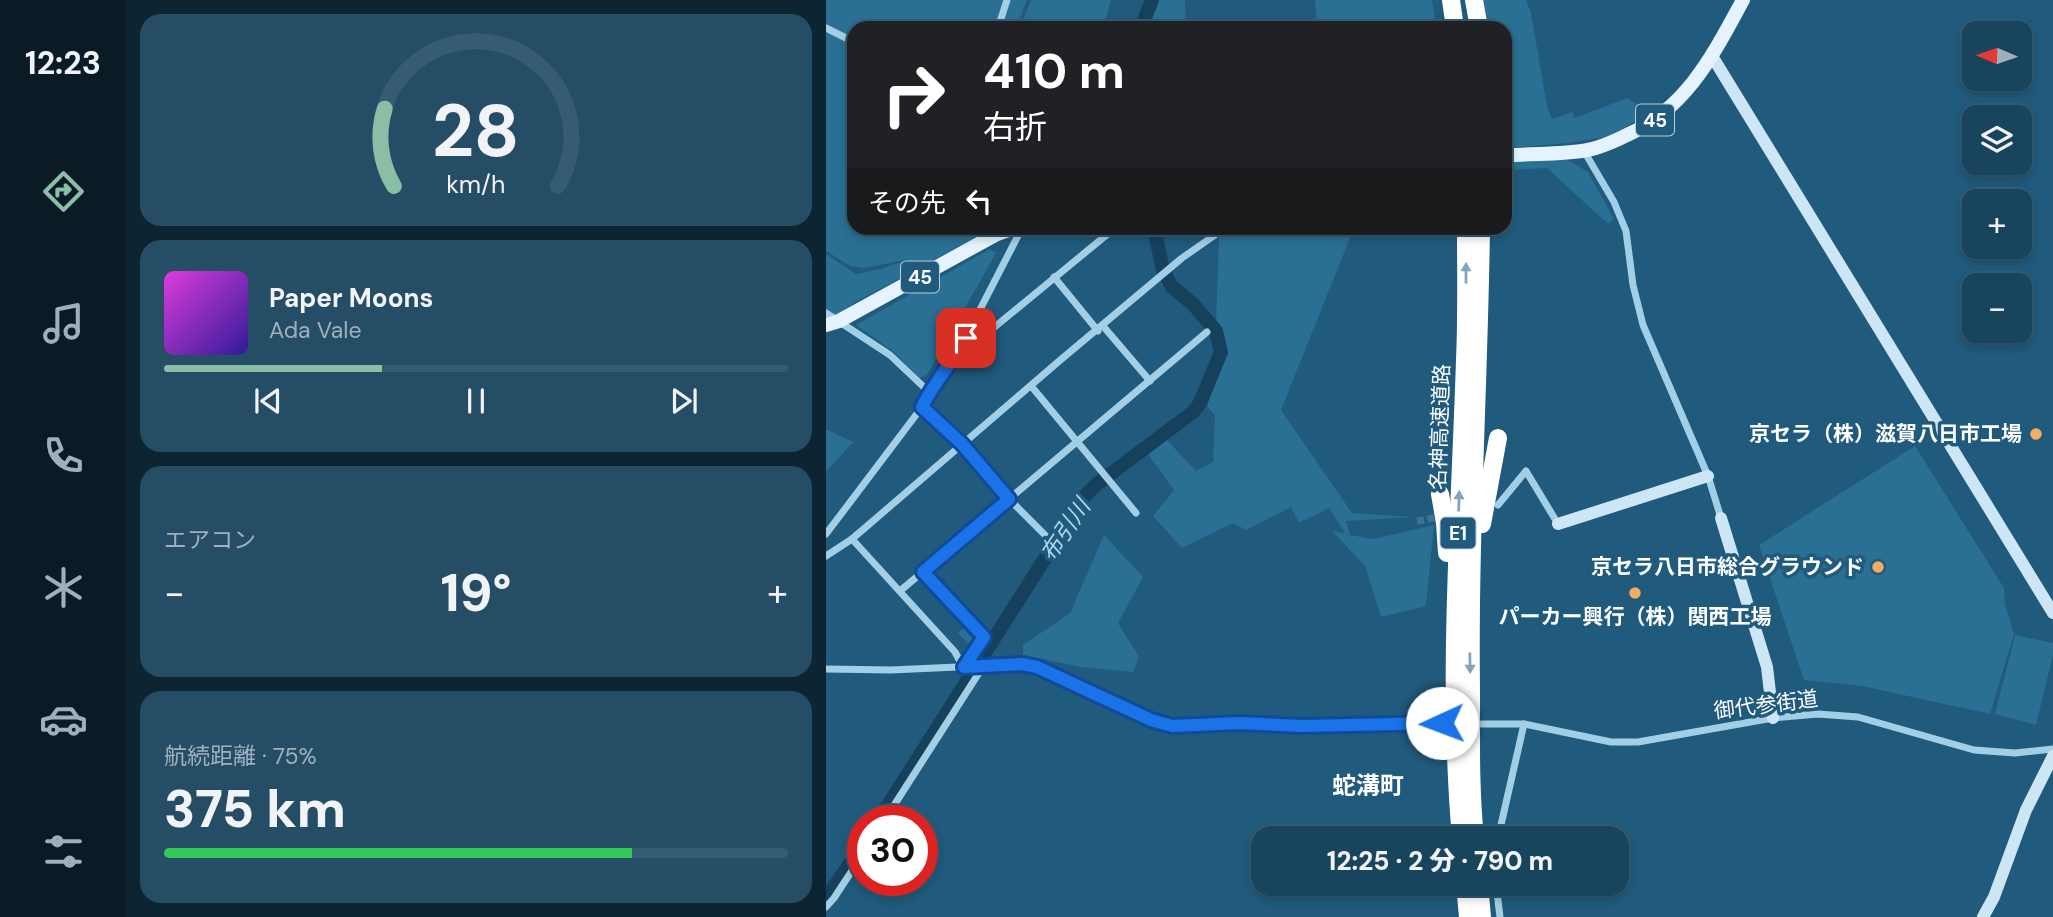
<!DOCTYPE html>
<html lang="ja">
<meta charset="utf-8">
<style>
body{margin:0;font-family:"DM Sans","Noto Sans JP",sans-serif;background:#254e66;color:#f1f3f6;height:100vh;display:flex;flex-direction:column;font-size:26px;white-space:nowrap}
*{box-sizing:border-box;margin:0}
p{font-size:23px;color:#9fb0bc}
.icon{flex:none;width:38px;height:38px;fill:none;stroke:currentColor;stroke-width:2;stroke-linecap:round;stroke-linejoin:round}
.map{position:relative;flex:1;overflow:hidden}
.sheet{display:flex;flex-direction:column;gap:14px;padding:14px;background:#0d2533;width:700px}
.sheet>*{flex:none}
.hud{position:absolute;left:21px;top:21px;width:665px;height:214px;border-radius:21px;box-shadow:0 4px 10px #0003,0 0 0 2px #365c72;background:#202124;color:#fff;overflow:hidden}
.needle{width:46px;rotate:272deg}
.tools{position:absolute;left:1136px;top:21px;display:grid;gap:14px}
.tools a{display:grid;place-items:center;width:70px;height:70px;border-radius:14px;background:#18445d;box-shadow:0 4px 10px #0003,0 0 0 2px #365c72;font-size:35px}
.speed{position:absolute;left:21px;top:805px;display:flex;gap:14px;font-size:35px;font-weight:700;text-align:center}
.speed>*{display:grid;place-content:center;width:91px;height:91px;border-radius:50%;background:#18445d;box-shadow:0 4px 10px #0003,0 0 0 2px #365c72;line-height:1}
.speed .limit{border:10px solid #d22;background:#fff;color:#111}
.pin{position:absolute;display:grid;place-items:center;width:60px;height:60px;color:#fff;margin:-30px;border-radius:14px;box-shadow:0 4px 10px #0006}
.me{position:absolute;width:77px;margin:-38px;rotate:268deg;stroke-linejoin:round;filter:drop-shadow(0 0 5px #0008)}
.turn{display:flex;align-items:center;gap:24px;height:147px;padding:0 21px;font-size:32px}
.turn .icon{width:91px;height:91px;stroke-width:2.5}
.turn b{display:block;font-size:49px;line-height:60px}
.then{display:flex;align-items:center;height:66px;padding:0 21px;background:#0003;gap:14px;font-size:26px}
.big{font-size:52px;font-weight:800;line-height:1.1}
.sheet .widget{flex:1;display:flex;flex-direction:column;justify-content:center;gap:10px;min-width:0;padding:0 24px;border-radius:21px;background:#254e66}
.sheet .dial{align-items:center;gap:0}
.dial svg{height:182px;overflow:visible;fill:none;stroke:#365c72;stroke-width:7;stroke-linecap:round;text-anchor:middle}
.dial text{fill:#f1f3f6;stroke:none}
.song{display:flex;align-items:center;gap:21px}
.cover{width:84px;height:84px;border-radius:10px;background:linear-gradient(135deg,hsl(300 70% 55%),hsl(250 70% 35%))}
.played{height:7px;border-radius:4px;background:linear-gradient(90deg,#8abfa5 35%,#365c72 35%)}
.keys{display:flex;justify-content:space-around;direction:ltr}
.heat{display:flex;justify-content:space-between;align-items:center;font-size:38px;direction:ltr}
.charge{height:10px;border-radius:5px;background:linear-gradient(90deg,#34c759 75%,#365c72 0)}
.trip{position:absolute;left:425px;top:826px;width:378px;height:70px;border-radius:21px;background:#18445d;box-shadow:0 4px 10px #0003,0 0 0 2px #365c72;font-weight:800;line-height:70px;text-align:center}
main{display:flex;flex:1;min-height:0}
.menu{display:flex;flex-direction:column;width:126px;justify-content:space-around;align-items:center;background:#0a1b25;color:#9fb0bc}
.menu .icon{width:49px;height:49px}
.menu .selected{color:#8abfa5}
.menu b{font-size:32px;color:#f1f3f6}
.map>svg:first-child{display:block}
</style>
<main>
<nav class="menu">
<b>12:23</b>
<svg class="icon selected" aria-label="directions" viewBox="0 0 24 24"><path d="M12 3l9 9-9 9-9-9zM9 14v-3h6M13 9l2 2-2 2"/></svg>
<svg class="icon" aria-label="music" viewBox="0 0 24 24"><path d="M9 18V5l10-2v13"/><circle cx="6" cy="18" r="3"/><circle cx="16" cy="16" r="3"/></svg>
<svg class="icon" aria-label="phone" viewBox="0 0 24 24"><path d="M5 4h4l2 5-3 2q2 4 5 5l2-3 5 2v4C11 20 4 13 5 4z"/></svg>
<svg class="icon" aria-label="climate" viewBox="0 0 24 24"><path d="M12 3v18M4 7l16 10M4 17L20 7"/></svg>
<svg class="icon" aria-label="car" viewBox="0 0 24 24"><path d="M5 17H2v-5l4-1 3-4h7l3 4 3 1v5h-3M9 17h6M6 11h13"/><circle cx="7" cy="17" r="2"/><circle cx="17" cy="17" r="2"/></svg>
<svg class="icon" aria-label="filters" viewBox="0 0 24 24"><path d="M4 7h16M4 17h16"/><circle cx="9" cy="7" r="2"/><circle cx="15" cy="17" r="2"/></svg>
</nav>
<section class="sheet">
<div class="widget dial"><svg viewBox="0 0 100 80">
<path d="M14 69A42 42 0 1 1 86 69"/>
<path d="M14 69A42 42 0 0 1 10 35" stroke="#8abfa5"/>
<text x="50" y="56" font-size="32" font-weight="700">28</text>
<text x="50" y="72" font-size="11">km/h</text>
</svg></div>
<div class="widget">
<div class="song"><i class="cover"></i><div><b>Paper Moons</b><p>Ada Vale</p></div></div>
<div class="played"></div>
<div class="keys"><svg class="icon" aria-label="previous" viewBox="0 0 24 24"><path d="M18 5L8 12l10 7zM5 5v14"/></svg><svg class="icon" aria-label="pause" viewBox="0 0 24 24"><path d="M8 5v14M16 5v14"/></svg><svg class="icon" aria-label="next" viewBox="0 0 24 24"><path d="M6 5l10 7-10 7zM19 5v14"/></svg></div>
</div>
<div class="widget"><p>エアコン</p>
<div class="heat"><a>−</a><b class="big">19°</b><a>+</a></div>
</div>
<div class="widget"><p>航続距離 · 75%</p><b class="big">375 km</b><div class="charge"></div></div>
</section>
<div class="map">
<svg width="1227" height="917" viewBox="0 0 1227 917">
<rect width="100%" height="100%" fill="#205a7c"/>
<g fill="#2a6f94">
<path d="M 0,0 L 201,0 L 190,28 L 28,28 L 28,228 L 167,228 L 28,303 L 11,316 L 0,309 L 0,254 L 30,274 L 55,269 L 84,259 L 38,268 L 24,266 L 0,251 Z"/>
<path d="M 205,0 L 285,0 L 277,28 L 194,28 Z"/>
<path d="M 323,0 L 359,0 L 360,28 L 325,28 Z"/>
<path d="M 489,0 L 606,0 L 610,28 L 491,28 Z"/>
<path d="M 653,0 L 700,0 L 705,13 L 721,106 L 726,119 L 746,112 L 749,118 L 801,98 L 826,112 L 784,136 L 742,143 L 682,148 L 679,136 L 679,28 L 658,28 Z"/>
<path d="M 740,159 L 762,172 L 788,219 L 782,224 L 721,168 L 683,170 L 683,162 Z"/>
<path d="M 408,228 L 528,228 L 455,410 L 526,513 L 590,517 L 520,521 L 524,535 L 547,539 L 608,525 L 600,606 L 555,617 L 539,566 L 506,531 L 519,533 L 503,508 L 473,523 L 465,507 L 420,530 L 407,523 L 356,548 L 327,516 L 348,490 L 321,453 L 340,439 L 370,471 L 387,462 L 389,415 L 381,406 L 399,343 L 390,322 L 393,237 Z"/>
<path d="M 164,249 L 170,253 L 101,375 L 93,378 L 68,352 L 30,325 Z"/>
<path d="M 0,429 L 27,442 L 0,472 Z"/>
<path d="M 1089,446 L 1178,588 L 1179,604 L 1188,634 L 1164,714 L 1036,686 L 978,680 L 933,545 Z"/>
<path d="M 278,535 L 317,577 L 292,623 L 313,657 L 307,672 L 254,667 L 197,655 L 197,645 L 244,613 Z"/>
<path d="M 143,623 L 152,634 L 152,639 L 146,648 L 132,633 Z"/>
<path d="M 1189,635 L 1227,643 L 1227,655 L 1210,725 L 1169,714 Z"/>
</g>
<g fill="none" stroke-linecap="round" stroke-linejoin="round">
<g stroke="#15415c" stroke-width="14">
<path d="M 315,28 L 326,0"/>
<path d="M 52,821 L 258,497 L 271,484 L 367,412 L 374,403 L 395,352 L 390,331 L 367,304 L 346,287 L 337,270 L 328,228"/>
<path d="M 0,898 L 37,845"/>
</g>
<path stroke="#417390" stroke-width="7" stroke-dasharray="7 3.5" stroke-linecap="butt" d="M 591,521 L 618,516"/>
<g stroke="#a3cfe6" stroke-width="7">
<path d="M 0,28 L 28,42"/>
<path d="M 172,28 L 181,0"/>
<path d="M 758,151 L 788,202 L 800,231 L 807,285 L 817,325 L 882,476 L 895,518"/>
<path d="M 228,277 L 272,331"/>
<path d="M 0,313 L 64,355 L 103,392"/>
<path d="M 277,326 L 324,381"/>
<path d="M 131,358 L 289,228"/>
<path d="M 206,387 L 310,513"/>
<path d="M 96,407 L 136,444 L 183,499 L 220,536"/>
<path d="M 672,505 L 700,471 L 732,524"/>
<path d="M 0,534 L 96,407 L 103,392 L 128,360 L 196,228"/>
<path d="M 26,539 L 129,652 L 137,667 L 157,637 L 97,572"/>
<path d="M 0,556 L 26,539 L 232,362 L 356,258 L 399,228"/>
<path d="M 74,591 L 381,332"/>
<path d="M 0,669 L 65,670 L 196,664 L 210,667 L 325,720 L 347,726 L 414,723 L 475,726 L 616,723"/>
<path d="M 655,724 L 698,724 L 785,742 L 812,742 L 947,718 L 992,714 L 1032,717 L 1148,750 L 1189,753 L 1227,749"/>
<path d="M 58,821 L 158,665"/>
<path d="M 672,838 L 698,724"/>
<path d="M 670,884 L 674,917"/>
<path d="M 0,907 L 8,898 L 37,854"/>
</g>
<g stroke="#cde6f5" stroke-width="12">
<path d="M 886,56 L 1227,613"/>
<path d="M 895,518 L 941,667 L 947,718"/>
<path d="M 732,524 L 882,476"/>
<path d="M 1157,917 L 1168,897 L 1200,810 L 1227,756"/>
</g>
<g stroke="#e4f3fd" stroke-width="14">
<path d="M 686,155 C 709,154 733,154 756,151 C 771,149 787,142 801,135 C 861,108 887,55 917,0"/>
<path d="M 0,325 L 13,321 L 169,235 L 188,228"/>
</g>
<g stroke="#fff" stroke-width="18">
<path d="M 625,0 L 629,28"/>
<path d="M 648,0 L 653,28"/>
<path d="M 614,494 L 619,523 L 621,553"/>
<path d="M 656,524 L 672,438"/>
<path d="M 635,838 C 621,679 634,520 639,360 C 641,316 640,272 640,228"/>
<path d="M 649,838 C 644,789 645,739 645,690 C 643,536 653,381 655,228"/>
<path d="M 639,884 L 642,917"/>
<path d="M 653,884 L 656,917"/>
</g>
</g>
<defs><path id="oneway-solid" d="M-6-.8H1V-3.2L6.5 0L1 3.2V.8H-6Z" transform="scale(1.75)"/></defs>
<g fill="#84a4b7">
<use href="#oneway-solid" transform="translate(640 273) rotate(-90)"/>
<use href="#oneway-solid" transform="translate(633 501) rotate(-88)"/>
<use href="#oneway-solid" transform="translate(644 663) rotate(89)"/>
</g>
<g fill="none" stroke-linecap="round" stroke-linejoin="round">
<g stroke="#114b97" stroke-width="18">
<path id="route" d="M 140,338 C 127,362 108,382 96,407 L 136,444 L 183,499 L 97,572 L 158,637 L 138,667 L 196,664 L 211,667 L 325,720 L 346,726 L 414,723 L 475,726 L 616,723"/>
</g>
<use href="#route" stroke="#1a73e8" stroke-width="12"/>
</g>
<g fill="#f4ae63" stroke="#205a7c" stroke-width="2.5">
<circle cx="1210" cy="434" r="7"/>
<circle cx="1052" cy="567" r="7"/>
<circle cx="809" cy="593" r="7"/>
</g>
<g text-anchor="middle" stroke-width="7" stroke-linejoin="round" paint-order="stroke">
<g fill="#205a7c" stroke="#bcced8" stroke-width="2">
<rect x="810" y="104.5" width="38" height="31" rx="5"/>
<rect x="75" y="261.5" width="38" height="31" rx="5"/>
<rect x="614.5" y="517.5" width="35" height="31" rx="5"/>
</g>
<g font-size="19" font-weight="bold" fill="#fff">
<text x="829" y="127">45</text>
<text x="94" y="284">45</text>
<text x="632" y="540">E1</text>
</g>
<g font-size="21" fill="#fff" stroke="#205a7c">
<text transform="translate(614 427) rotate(-88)" y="7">名神高速道路</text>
<text transform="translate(940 705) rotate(-7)" y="7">御代参街道</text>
</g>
<g font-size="21" font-weight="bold" fill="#fff" stroke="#205a7c" text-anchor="end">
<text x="1196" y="441">京セラ（株）滋賀八日市工場</text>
<text x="1038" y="574">京セラ八日市総合グラウンド</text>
<text x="809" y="624" text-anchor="middle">パーカー興行（株）関西工場</text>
</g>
<g font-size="23" font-style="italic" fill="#aed8ee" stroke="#205a7c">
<text transform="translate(239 530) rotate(-56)" y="8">布引川</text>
</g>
<g font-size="24" font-weight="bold" fill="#fff" stroke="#205a7c">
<text x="542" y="794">蛇溝町</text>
</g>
</g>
</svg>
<div class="tools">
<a><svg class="needle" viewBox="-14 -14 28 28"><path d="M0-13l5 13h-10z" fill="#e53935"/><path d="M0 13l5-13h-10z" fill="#9fb0bc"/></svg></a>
<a><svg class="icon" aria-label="layers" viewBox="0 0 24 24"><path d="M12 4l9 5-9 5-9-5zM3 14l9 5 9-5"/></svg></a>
<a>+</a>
<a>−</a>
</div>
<div class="speed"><div class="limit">30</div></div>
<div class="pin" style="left:140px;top:338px;background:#d93025"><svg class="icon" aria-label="arrive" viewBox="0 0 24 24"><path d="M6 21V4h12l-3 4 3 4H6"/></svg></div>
<svg class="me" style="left:616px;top:723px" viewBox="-20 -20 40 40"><circle r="19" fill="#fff"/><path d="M0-13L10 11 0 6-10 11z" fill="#1a73e8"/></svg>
<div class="trip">12:25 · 2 分 · 790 m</div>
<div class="hud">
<div class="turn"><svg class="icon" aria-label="right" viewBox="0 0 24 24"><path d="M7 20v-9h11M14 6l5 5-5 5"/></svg><div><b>410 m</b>右折</div></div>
<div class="then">その先<svg class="icon" aria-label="left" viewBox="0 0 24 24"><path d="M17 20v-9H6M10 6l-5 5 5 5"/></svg></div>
</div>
</div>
</main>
